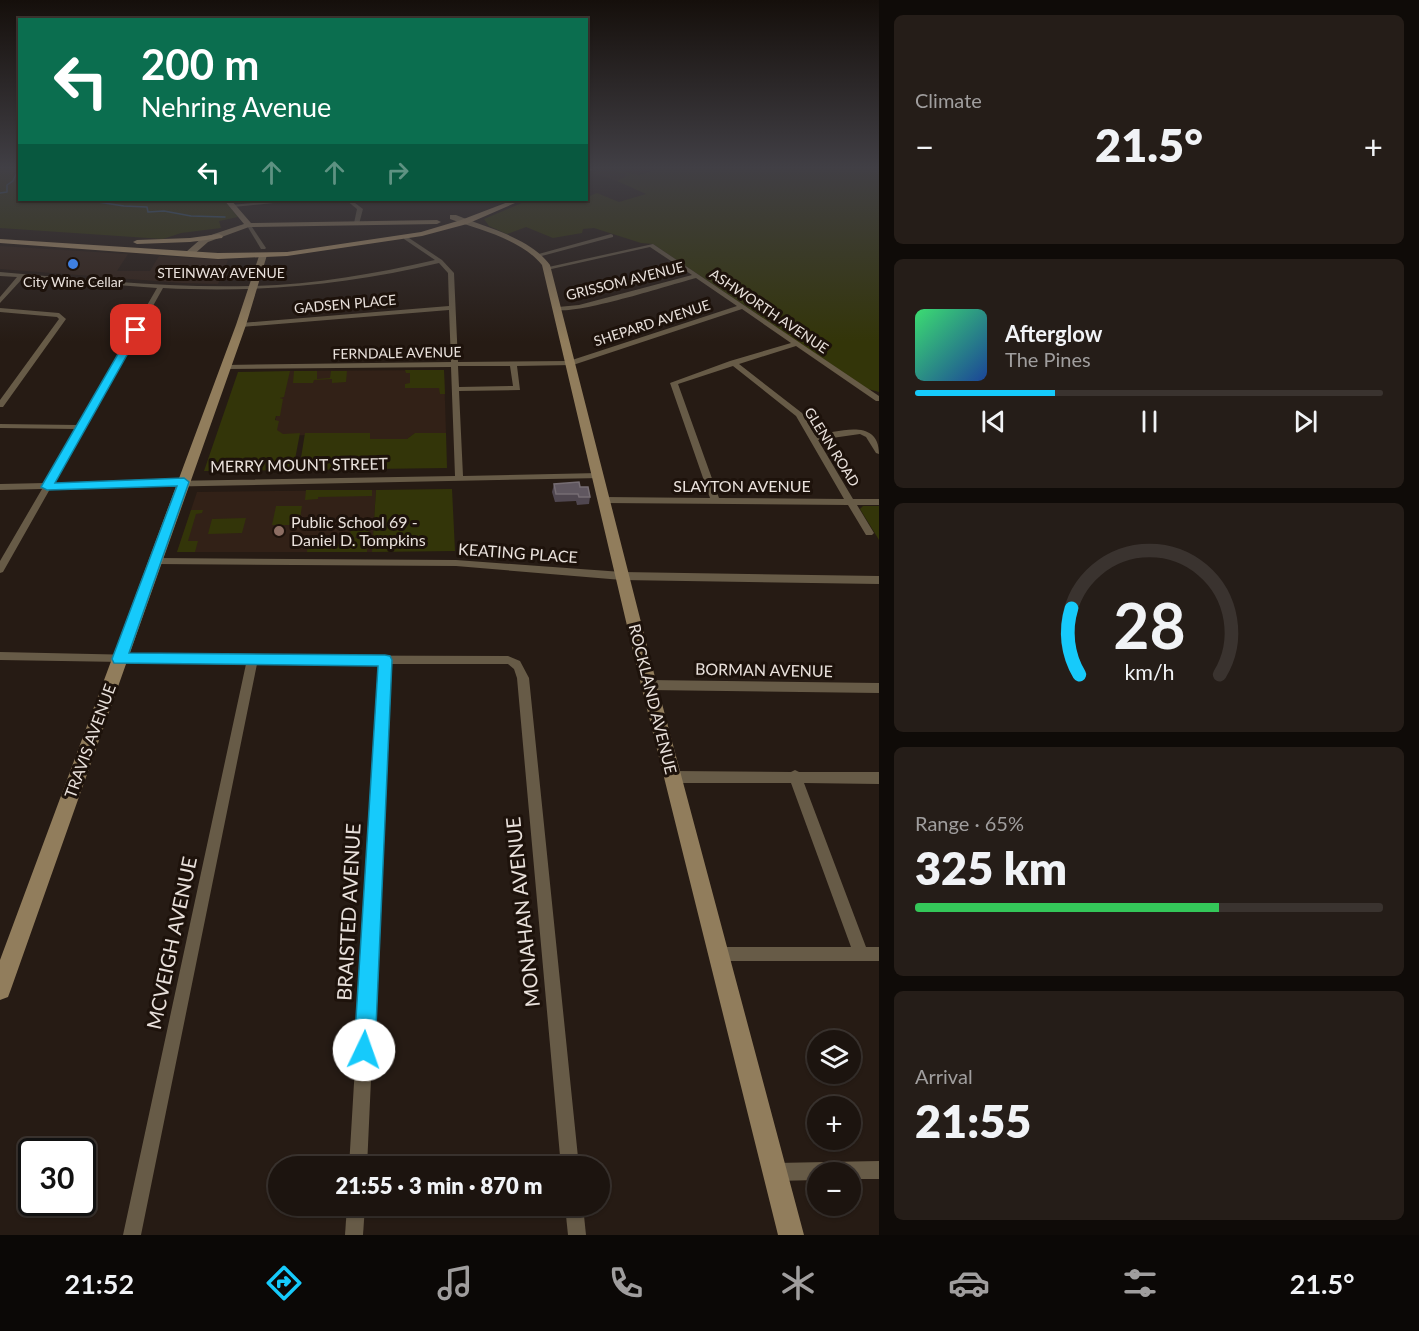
<!DOCTYPE html>
<meta charset="utf-8">
<style>
body{margin:0;font-family:Lato,sans-serif;background:#251d18;color:#f1f3f6;height:100vh;display:flex;flex-direction:column;font-size:22px;white-space:nowrap}
*{box-sizing:border-box;margin:0}
p{font-size:20px;color:#a09e9e}
.icon{flex:none;width:33px;height:33px;fill:none;stroke:currentColor;stroke-width:2;stroke-linecap:round;stroke-linejoin:round}
.map{position:relative;flex:1;overflow:hidden}
.drawer{display:flex;flex-direction:column;gap:15px;padding:15px;background:#0f0b08;width:540px}
.drawer>*{flex:none}
.hud{position:absolute;left:18px;top:18px;width:570px;height:183px;border-radius:0px;box-shadow:0 2px 4px #0004,0 0 0 2px #3a332f;background:#0b6e4f;color:#fff;overflow:hidden}
.controls{position:absolute;left:807px;top:1030px;display:grid;gap:12px}
.controls a{display:grid;place-items:center;width:54px;height:54px;border-radius:50%;background:#1c140f;box-shadow:0 2px 4px #0004,0 0 0 2px #3a332f;font-size:30px}
.speed{position:absolute;left:18px;top:1138px;display:flex;gap:12px;font-size:30px;font-weight:700;text-align:center}
.speed>*{display:grid;place-content:center;width:78px;height:78px;border-radius:50%;background:#1c140f;box-shadow:0 2px 4px #0004,0 0 0 2px #3a332f;line-height:1}
.speed .limit{border:3px solid #111;border-radius:9px;background:#fff;color:#111}
.pin{position:absolute;display:grid;place-items:center;width:51px;height:51px;color:#fff;margin:-26px;border-radius:12px;box-shadow:0 3px 9px #0006}
.me{position:absolute;width:66px;margin:-33px;rotate:3deg;stroke-linejoin:round;filter:drop-shadow(0 0 4px #0008)}
.turn{display:flex;align-items:center;gap:21px;height:126px;padding:0 24px;font-size:27px}
.turn .icon{width:78px;height:78px;stroke-width:2.5}
.turn b{display:block;font-size:42px;line-height:51px}
.lanes{display:flex;align-items:center;height:57px;padding:0 24px;background:#0003;justify-content:center;gap:30px;direction:ltr}
.lanes .off{opacity:.35}
.big{font-size:45px;font-weight:800;line-height:1.1}
.drawer .tile{flex:1;display:flex;flex-direction:column;justify-content:center;gap:9px;min-width:0;padding:0 21px;border-radius:9px;background:#251d18}
.drawer .dial{align-items:center;gap:0}
.dial svg{height:156px;overflow:visible;fill:none;stroke:#3a332f;stroke-width:7;stroke-linecap:round;text-anchor:middle}
.dial text{fill:#f1f3f6;stroke:none}
.song{display:flex;align-items:center;gap:18px}
.cover{width:72px;height:72px;border-radius:9px;background:linear-gradient(135deg,hsl(140 70% 55%),hsl(220 70% 35%))}
.played{height:6px;border-radius:3px;background:linear-gradient(90deg,#16cafb 30%,#3a332f 30%)}
.keys{display:flex;justify-content:space-around;direction:ltr}
.heat{display:flex;justify-content:space-between;align-items:center;font-size:33px;direction:ltr}
.charge{height:9px;border-radius:4px;background:linear-gradient(90deg,#34c759 65%,#3a332f 0)}
.trip{position:absolute;left:268px;top:1156px;width:342px;height:60px;border-radius:30px;background:#1c140f;box-shadow:0 2px 4px #0004,0 0 0 2px #3a332f;font-weight:800;line-height:60px;text-align:center}
.tab-bar{display:flex;height:96px;justify-content:space-around;align-items:center;background:#0b0806;color:#a09e9e}
.tab-bar .icon{width:42px;height:42px}
.tab-bar .current{color:#16cafb}
.tab-bar b{font-size:27px;color:#f1f3f6}
main{display:flex;flex:1;min-height:0}
.map>svg:first-child{display:block}
</style>
<main>
<div class="map">
<svg width="879" height="1235" viewBox="0 0 879 1235">
<rect width="100%" height="100%" fill="#261b14"/>
<g fill="#322117">
<path d="M 603,169 L 657,169 L 617,181 L 592,173 Z"/>
<path d="M 0,246 L 128,254 L 117,271 L 150,271 L 159,256 L 228,260 L 218,284 L 182,283 L 0,269 Z"/>
<path d="M 444,370 L 446,433 L 415,433 L 407,439 L 370,439 L 370,433 L 280,436 L 273,431 L 287,371 Z"/>
<path d="M 376,490 L 372,552 L 177,552 L 197,492 Z"/>
</g>
<g fill="#333509">
<path d="M 0,169 L 19,169 L 20,200 L 224,200 L 238,217 L 219,221 L 221,228 L 181,233 L 163,239 L 0,228 Z"/>
<path d="M 610,169 L 639,175 L 657,169 L 879,169 L 879,392 L 868,389 L 653,244 L 641,243 L 594,228 L 583,229 L 582,233 L 553,238 L 526,227 L 507,234 L 489,226 L 484,219 L 529,200 L 586,200 L 587,197 L 597,193 L 619,202 L 646,194 L 617,181 L 629,175 Z"/>
<path d="M 405,370 L 444,370 L 445,394 L 440,394 L 439,388 L 405,388 L 405,384 L 410,383 L 410,373 L 406,373 Z"/>
<path d="M 290,371 L 284,397 L 280,398 L 283,399 L 280,416 L 276,416 L 275,420 L 279,421 L 277,430 L 283,434 L 300,433 L 293,470 L 204,471 L 238,372 Z"/>
<path d="M 294,371 L 317,371 L 317,379 L 330,378 L 331,371 L 347,371 L 346,382 L 332,383 L 332,379 L 314,380 L 313,383 L 293,383 Z"/>
<path d="M 305,433 L 370,433 L 370,439 L 407,439 L 415,433 L 446,433 L 447,468 L 299,470 Z"/>
<path d="M 452,489 L 455,551 L 372,552 L 376,490 Z"/>
<path d="M 306,490 L 372,490 L 372,496 L 318,497 L 318,499 L 305,500 Z"/>
<path d="M 276,506 L 302,506 L 299,525 L 272,525 Z"/>
<path d="M 863,506 L 879,506 L 879,540 L 860,509 Z"/>
<path d="M 191,510 L 203,510 L 202,513 L 196,514 L 188,541 L 198,541 L 195,552 L 177,552 Z"/>
<path d="M 246,518 L 242,533 L 208,534 L 212,519 Z"/>
<path d="M 351,527 L 369,527 L 368,536 L 357,535 L 355,538 L 368,538 L 367,552 L 307,552 L 308,544 L 349,544 Z"/>
</g>
<g fill="none" stroke-linecap="round" stroke-linejoin="round">
<g stroke="#375d84" stroke-width="1.5">
<path d="M 0,193 L 7,192 L 7,185 L 13,181 L 16,174 L 20,173"/>
<path d="M 85,200 L 124,206 L 147,207 L 148,212 L 164,211 L 191,216 L 225,217"/>
</g>
<g fill="#675b47" fill-rule="evenodd">
<path d="M 287,200 L 304,200 L 233,207 L 230,205 Z"/>
<path d="M 346,200 L 351,200 L 363,209 L 359,224 L 354,223 L 357,209 Z"/>
<path d="M 246,224 L 250,224 L 266,248 L 265,249 L 261,249 Z"/>
<path d="M 611,234 L 613,235 L 613,237 L 538,257 L 535,255 Z"/>
<path d="M 406,236 L 442,260 L 454,273 L 458,362 L 569,361 L 737,306 L 696,278 C 673,284 571,317 555,309 L 558,307 L 579,305 L 692,275 L 650,247 L 547,270 L 544,268 L 653,244 L 879,396 L 879,401 L 876,401 L 796,346 L 739,364 L 802,413 L 815,435 C 838,432 879,417 879,454 L 876,453 L 866,437 L 860,434 L 818,440 L 853,499 L 879,499 L 879,505 L 857,505 L 874,533 L 872,535 L 866,535 L 848,505 L 604,503 L 600,500 L 604,497 L 710,498 L 670,383 L 730,361 L 791,343 L 742,309 L 573,365 L 517,366 L 520,390 L 459,391 L 463,476 L 599,473 L 602,474 L 602,478 L 50,489 L 3,572 L 0,573 L 0,561 L 42,489 L 0,490 L 0,484 L 45,483 L 76,429 L 0,428 L 0,424 L 78,425 L 157,288 L 23,278 L 0,303 L 0,297 L 17,277 L 0,276 L 0,272 C 83,279 167,288 250,286 C 313,285 374,274 435,260 L 404,239 L 404,237 ZM 439,263 L 448,273 L 449,306 L 241,323 L 238,325 L 241,327 L 449,310 L 451,362 L 225,365 L 221,367 L 225,369 L 451,367 L 455,476 L 54,483 L 163,288 C 258,293 346,285 439,263 ZM 458,366 L 510,366 L 513,386 L 459,387 ZM 733,366 L 796,416 L 844,499 L 719,498 L 678,384 Z"/>
<path d="M 0,308 L 59,313 L 66,319 L 3,407 L 0,407 L 0,400 L 59,319 L 57,317 L 0,312 Z"/>
<path d="M 155,558 L 456,560 L 622,572 L 879,576 L 879,584 L 622,580 L 456,566 L 155,564 L 150,561 Z"/>
<path d="M 0,652 L 138,655 L 508,656 L 520,661 L 529,678 L 579,1167 L 561,1167 L 517,678 L 514,669 L 508,664 L 390,664 L 367,1167 L 349,1167 L 379,664 L 257,664 L 141,1235 L 123,1235 L 246,664 L 0,660 Z"/>
<path d="M 649,680 L 879,683 L 879,693 L 649,690 L 645,688 L 643,685 L 645,682 Z"/>
<path d="M 795,770 L 799,772 L 879,772 L 879,784 L 804,783 L 866,947 L 879,947 L 879,961 L 718,961 L 713,959 L 711,954 L 713,949 L 718,947 L 851,947 L 791,783 L 673,783 L 669,781 L 667,777 L 669,773 L 673,771 L 791,772 Z"/>
<path d="M 879,1161 L 879,1179 L 850,1179 L 850,1173 L 818,1173 L 818,1180 L 775,1181 L 769,1178 L 766,1172 L 769,1166 L 775,1163 Z"/>
<path d="M 347,1206 L 365,1206 L 363,1235 L 345,1235 Z"/>
<path d="M 565,1206 L 583,1206 L 586,1235 L 568,1235 Z"/>
</g>
<g fill="#917d5c" fill-rule="evenodd">
<path d="M 224,200 L 231,200 L 251,223 L 437,220 L 441,222 L 437,224 L 249,227 L 208,242 L 192,256 L 186,256 L 186,252 L 202,238 L 244,224 Z"/>
<path d="M 450,215 L 456,215 C 487,228 529,237 550,265 L 657,685 L 804,1235 L 778,1235 L 641,685 L 542,265 C 521,239 480,230 450,219 Z"/>
<path d="M 260,253 L 267,255 L 246,325 L 11,989 L 8,997 L 0,1000 L 0,960 L 236,325 Z"/>
</g>
<g fill="#b2976d" fill-rule="evenodd">
<path d="M 586,169 L 593,169 L 586,173 Z"/>
<path d="M 513,200 L 522,200 L 467,224 L 422,236 L 287,256 L 218,259 L 0,243 L 0,239 L 218,253 L 287,252 L 421,232 L 461,220 Z"/>
<path d="M 219,234 L 223,236 L 222,238 L 190,242 L 137,244 L 133,242 L 137,240 L 190,238 Z"/>
</g>
</g>
<path fill="#504750" d="M 554,484 L 580,487 L 590,497 L 589,504 L 577,505 L 576,501 L 555,502 L 552,492 Z"/>
<path fill="#605760" stroke="#766d73" stroke-width="1.5" d="M 579,482 L 580,487 L 588,487 L 590,497 L 579,497 L 578,494 L 556,494 L 554,484 Z"/>
<linearGradient id="sky" x2="0" y2="1"><stop stop-color="#150f0b"/><stop offset="0.49" stop-color="#413f45"/><stop offset="1" stop-color="#413f45" stop-opacity="0"/></linearGradient>
<rect width="879" height="342" fill="url(#sky)"/>
<path fill="#16cafb" stroke="#0e83a3" stroke-width="1.5" d="M 133,328 L 141,330 L 55,483 L 184,478 L 189,482 L 129,653 L 385,655 L 390,656 L 392,660 L 375,1050 L 372,1058 L 364,1061 L 357,1058 L 354,1050 L 378,666 L 114,663 L 112,659 L 177,486 L 47,490 L 41,487 Z"/>
<circle fill="#3f7fe0" stroke="#1d120b" stroke-width="2" cx="73" cy="264" r="6"/>
<circle fill="#8d6e63" stroke="#1d120b" stroke-width="2" cx="279" cy="531" r="6"/>
<g text-anchor="middle" stroke-width="6" stroke-linejoin="round" paint-order="stroke">
<g font-size="14" fill="#e9e1dc" stroke="#1d120b">
<text x="221" y="278">STEINWAY AVENUE</text>
<text transform="translate(625 281) rotate(-14)" y="5">GRISSOM AVENUE</text>
<text transform="translate(345 304) rotate(-5)" y="5">GADSEN PLACE</text>
<text transform="translate(769 311) rotate(34)" y="5">ASHWORTH AVENUE</text>
<text transform="translate(652 323) rotate(-18)" y="5">SHEPARD AVENUE</text>
<text transform="translate(397 353) rotate(-1)" y="5">FERNDALE AVENUE</text>
<text transform="translate(832 447) rotate(58)" y="5">GLENN ROAD</text>
</g>
<g font-size="14" fill="#e9e1dc" stroke="#1d120b">
<text x="73" y="287">City Wine Cellar</text>
</g>
<g font-size="16" fill="#e9e1dc" stroke="#1d120b">
<text transform="translate(299 465) rotate(-1)" y="6">MERRY MOUNT STREET</text>
<text x="742" y="492">SLAYTON AVENUE</text>
<text transform="translate(518 553) rotate(4)" y="6">KEATING PLACE</text>
<text transform="translate(764 670) rotate(1)" y="6">BORMAN AVENUE</text>
<text transform="translate(653 699) rotate(76)" y="6">ROCKLAND AVENUE</text>
<text transform="translate(90 741) rotate(-70)" y="6">TRAVIS AVENUE</text>
</g>
<g font-size="16" fill="#e9e1dc" stroke="#1d120b" text-anchor="start">
<text x="291" y="528">Public School 69 -<tspan x="291" dy="18">Daniel D. Tompkins</tspan></text>
</g>
<g font-size="20" fill="#e9e1dc" stroke="#1d120b">
<text transform="translate(349 912) rotate(-87)" y="7">BRAISTED AVENUE</text>
<text transform="translate(523 912) rotate(-96)" y="7">MONAHAN AVENUE</text>
<text transform="translate(172 943) rotate(-78)" y="7">MCVEIGH AVENUE</text>
</g>
</g>
</svg>
<div class="controls">
<a><svg class="icon" aria-label="layers" viewBox="0 0 24 24"><path d="M12 4l9 5-9 5-9-5zM3 14l9 5 9-5"/></svg></a>
<a>+</a>
<a>−</a>
</div>
<div class="speed"><div class="limit">30</div></div>
<div class="pin" style="left:136px;top:330px;background:#d93025"><svg class="icon" aria-label="arrive" viewBox="0 0 24 24"><path d="M6 21V4h12l-3 4 3 4H6"/></svg></div>
<svg class="me" style="left:364px;top:1050px" viewBox="-20 -20 40 40"><circle r="19" fill="#fff"/><path d="M0-13L10 11 0 6-10 11z" fill="#16cafb"/></svg>
<div class="trip">21:55 · 3 min · 870 m</div>
<div class="hud">
<div class="turn"><svg class="icon" aria-label="left" viewBox="0 0 24 24"><path d="M17 20v-9H6M10 6l-5 5 5 5"/></svg><div><b>200 m</b>Nehring Avenue</div></div>
<div class="lanes"><svg class="icon" aria-label="left" viewBox="0 0 24 24"><path d="M17 20v-9H6M10 6l-5 5 5 5"/></svg><svg class="icon off" aria-label="ahead" viewBox="0 0 24 24"><path d="M12 20V5M6 11l6-6 6 6"/></svg><svg class="icon off" aria-label="ahead" viewBox="0 0 24 24"><path d="M12 20V5M6 11l6-6 6 6"/></svg><svg class="icon off" aria-label="right" viewBox="0 0 24 24"><path d="M7 20v-9h11M14 6l5 5-5 5"/></svg></div>
</div>
</div>
<section class="drawer">
<div class="tile"><p>Climate</p>
<div class="heat"><a>−</a><b class="big">21.5°</b><a>+</a></div>
</div>
<div class="tile">
<div class="song"><i class="cover"></i><div><b>Afterglow</b><p>The Pines</p></div></div>
<div class="played"></div>
<div class="keys"><svg class="icon" aria-label="previous" viewBox="0 0 24 24"><path d="M18 5L8 12l10 7zM5 5v14"/></svg><svg class="icon" aria-label="pause" viewBox="0 0 24 24"><path d="M8 5v14M16 5v14"/></svg><svg class="icon" aria-label="next" viewBox="0 0 24 24"><path d="M6 5l10 7-10 7zM19 5v14"/></svg></div>
</div>
<div class="tile dial"><svg viewBox="0 0 100 80">
<path d="M14 69A42 42 0 1 1 86 69"/>
<path d="M14 69A42 42 0 0 1 10 35" stroke="#16cafb"/>
<text x="50" y="56" font-size="32" font-weight="700">28</text>
<text x="50" y="72" font-size="11">km/h</text>
</svg></div>
<div class="tile"><p>Range · 65%</p><b class="big">325 km</b><div class="charge"></div></div>
<div class="tile"><p>Arrival</p><b class="big">21:55</b></div>
</section>
</main>
<nav class="tab-bar">
<b>21:52</b>
<svg class="icon current" aria-label="directions" viewBox="0 0 24 24"><path d="M12 3l9 9-9 9-9-9zM9 14v-3h6M13 9l2 2-2 2"/></svg>
<svg class="icon" aria-label="music" viewBox="0 0 24 24"><path d="M9 18V5l10-2v13"/><circle cx="6" cy="18" r="3"/><circle cx="16" cy="16" r="3"/></svg>
<svg class="icon" aria-label="phone" viewBox="0 0 24 24"><path d="M5 4h4l2 5-3 2q2 4 5 5l2-3 5 2v4C11 20 4 13 5 4z"/></svg>
<svg class="icon" aria-label="climate" viewBox="0 0 24 24"><path d="M12 3v18M4 7l16 10M4 17L20 7"/></svg>
<svg class="icon" aria-label="car" viewBox="0 0 24 24"><path d="M5 17H2v-5l4-1 3-4h7l3 4 3 1v5h-3M9 17h6M6 11h13"/><circle cx="7" cy="17" r="2"/><circle cx="17" cy="17" r="2"/></svg>
<svg class="icon" aria-label="filters" viewBox="0 0 24 24"><path d="M4 7h16M4 17h16"/><circle cx="9" cy="7" r="2"/><circle cx="15" cy="17" r="2"/></svg>
<b>21.5°</b>
</nav>
